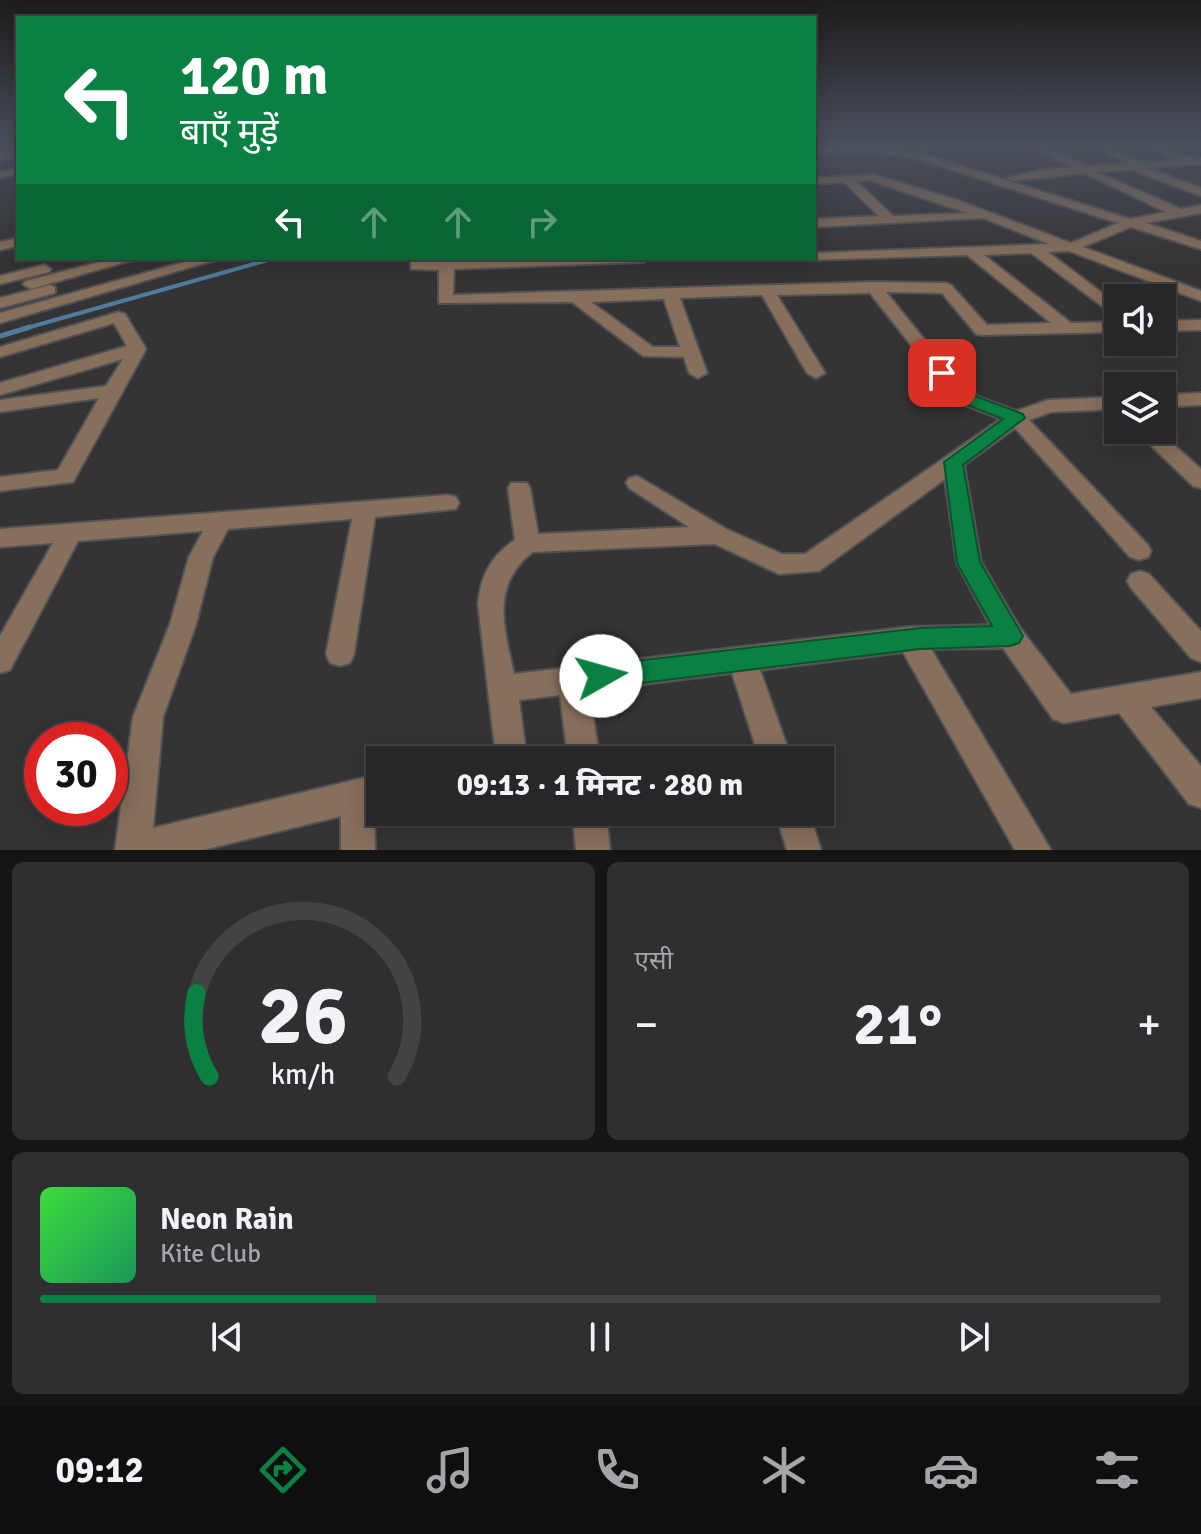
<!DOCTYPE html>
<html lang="hi">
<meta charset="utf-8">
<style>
body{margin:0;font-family:Signika,"Noto Sans Devanagari",sans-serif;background:#2f2e30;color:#f1f3f6;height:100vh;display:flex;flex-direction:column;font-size:30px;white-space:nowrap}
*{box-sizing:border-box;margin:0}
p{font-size:26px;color:#a4a5a8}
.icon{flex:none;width:44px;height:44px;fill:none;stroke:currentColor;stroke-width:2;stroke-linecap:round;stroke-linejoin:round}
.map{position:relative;height:850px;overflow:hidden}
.panel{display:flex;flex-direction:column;gap:12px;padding:12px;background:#151516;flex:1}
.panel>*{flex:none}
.banner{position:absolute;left:16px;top:16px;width:800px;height:244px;border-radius:0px;box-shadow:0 4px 20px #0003,0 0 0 2px #434345;background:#0b8043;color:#fff;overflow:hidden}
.controls{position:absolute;left:1104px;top:284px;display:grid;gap:16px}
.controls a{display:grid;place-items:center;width:72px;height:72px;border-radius:0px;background:#272628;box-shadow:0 4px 20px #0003,0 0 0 2px #434345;font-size:40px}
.speed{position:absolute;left:24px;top:722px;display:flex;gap:16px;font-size:40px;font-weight:700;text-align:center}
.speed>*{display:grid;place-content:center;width:104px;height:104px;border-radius:50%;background:#272628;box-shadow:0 4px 20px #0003,0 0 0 2px #434345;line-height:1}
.speed .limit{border:12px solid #d22;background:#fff;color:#111}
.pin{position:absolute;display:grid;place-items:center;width:68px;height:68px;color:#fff;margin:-34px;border-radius:16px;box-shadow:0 4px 12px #0006}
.me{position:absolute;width:88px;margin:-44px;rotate:83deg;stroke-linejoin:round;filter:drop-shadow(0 0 6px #0008)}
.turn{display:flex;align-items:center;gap:28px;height:168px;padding:0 32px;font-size:36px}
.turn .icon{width:104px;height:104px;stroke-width:2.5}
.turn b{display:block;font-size:56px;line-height:68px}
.lanes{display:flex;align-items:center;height:76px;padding:0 32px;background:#0003;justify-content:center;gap:40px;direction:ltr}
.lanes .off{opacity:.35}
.big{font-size:60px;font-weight:800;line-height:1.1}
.panel .card{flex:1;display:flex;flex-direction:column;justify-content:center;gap:12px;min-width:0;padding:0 28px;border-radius:12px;background:#2f2e30}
.panel .dial{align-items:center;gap:0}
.dial svg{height:208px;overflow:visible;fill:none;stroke:#434345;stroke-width:7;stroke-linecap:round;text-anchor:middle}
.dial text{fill:#f1f3f6;stroke:none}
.song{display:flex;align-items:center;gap:24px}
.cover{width:96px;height:96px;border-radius:12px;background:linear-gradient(135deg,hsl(120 70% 55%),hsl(150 70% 35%))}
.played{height:8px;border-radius:4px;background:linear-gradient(90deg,#0b8043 30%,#434345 30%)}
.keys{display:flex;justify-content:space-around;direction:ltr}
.heat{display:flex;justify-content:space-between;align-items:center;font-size:44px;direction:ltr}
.panel .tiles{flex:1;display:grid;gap:12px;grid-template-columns:1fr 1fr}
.card:last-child{grid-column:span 2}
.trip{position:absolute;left:366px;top:746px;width:468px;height:80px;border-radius:0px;background:#272628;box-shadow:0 4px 20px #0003,0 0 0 2px #434345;font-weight:800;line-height:80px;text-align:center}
.dock{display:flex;height:128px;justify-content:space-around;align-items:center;background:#100f10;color:#a4a5a8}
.dock .icon{width:56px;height:56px}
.dock .selected{color:#0b8043}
.dock b{font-size:36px;color:#f1f3f6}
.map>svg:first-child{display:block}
</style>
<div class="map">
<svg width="1201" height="850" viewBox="0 0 1201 850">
<rect width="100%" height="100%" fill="#343335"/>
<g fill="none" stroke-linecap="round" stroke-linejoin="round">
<path stroke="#4e7c9a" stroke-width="4" d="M 23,329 L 275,258"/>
<path stroke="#4e7c9a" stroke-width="5" d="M 0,336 L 30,327"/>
<g stroke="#525153" stroke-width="4">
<g id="minor">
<path d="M 924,144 L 956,144 L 928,150 L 923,154 L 1130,219 L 1166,212 L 1084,173 L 1013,181 L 1007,178 L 1040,170 L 1073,167 L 1026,144 L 1039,144 L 1089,166 L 1128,163 L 1088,144 L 1101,144 L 1143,162 L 1176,160 L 1142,144 C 1163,144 1181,159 1201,158 L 1201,164 L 1147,168 L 1201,188 L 1201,196 L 1137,172 L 1136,169 L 1097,172 L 1181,209 L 1201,205 L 1201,213 L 1146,223 L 1201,241 L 1201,249 L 1131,227 L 1083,247 L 1201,291 L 1201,301 L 1069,251 L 1048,252 L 1118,305 L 1118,318 L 1031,253 L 984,255 L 1071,323 L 1118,322 L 1118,332 L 982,335 L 976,334 L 942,293 L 886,292 L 948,369 L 978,397 L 1016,411 L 1048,400 L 1118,397 L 1118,409 L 1051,412 L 1029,420 L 1148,545 L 1151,551 L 1148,557 L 1139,560 L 1130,557 L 1015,428 L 964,465 L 981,562 L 1020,628 L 1071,694 L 1201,672 L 1201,698 L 1151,707 L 1201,766 L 1201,808 L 1189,804 L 1119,713 L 1064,723 L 1053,719 L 1003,648 L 931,649 L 1051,850 L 1015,850 L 903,652 L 760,670 L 792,760 L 760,760 L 732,673 L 589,691 L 600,760 L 568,760 L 560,695 L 519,700 L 527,760 L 490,760 L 495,749 L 478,604 C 481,575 491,556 515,540 L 508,488 L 511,483 L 527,483 L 530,488 L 538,534 L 689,527 L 629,488 L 626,483 L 629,478 L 637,476 L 726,529 L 782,554 L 805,554 L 1001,419 L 964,405 L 936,377 L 870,293 L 777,295 L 825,373 L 816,378 L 807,373 L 762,295 L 680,298 L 707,373 L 698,378 L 689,373 L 684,357 L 643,356 L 572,302 L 439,303 L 439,270 L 411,269 L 411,258 L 425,258 L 424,261 L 650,258 L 643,262 L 454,269 L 453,295 L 873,282 L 946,283 L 951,285 L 987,325 L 1051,323 L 967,255 L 809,260 L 808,258 L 814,258 L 814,253 L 1049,244 L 983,218 L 814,227 L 814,219 L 879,216 L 844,182 L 814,184 L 814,178 L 875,175 L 957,200 L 1071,243 L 1118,223 L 915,158 L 880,153 L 814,152 L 814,146 L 880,147 L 918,152 ZM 870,180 L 967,213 L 893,216 L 856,181 ZM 664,299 L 680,347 L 653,347 L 591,302 ZM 945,479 L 957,563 L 990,625 L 910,627 L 514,674 C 504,628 490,585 533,552 L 715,544 L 779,574 L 819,571 Z"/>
<path d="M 1193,144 L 1201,144 L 1201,148 Z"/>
<path d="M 18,150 L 18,156 L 0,160 L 0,154 Z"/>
<path d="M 18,168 L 18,174 L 0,178 L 0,172 Z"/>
<path d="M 18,238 L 18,246 L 0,250 L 0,242 Z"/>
<path d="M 115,258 L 139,258 L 31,289 L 23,284 L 26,281 Z"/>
<path d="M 199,258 L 222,258 L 0,323 L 0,313 Z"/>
<path d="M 44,265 L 51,269 L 49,272 L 0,284 L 0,276 Z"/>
<path d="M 50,285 L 55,287 L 55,293 L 0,308 L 0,298 Z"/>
<path d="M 119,312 L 125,314 L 146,349 L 73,482 L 0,491 L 0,477 L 58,470 L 99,398 L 0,412 L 0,400 L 106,386 L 123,359 L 0,395 L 0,383 L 127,346 L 114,323 L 0,357 L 0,347 Z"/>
<path d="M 1201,320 L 1201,330 L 1162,331 L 1162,321 Z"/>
<path d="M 1201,393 L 1201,405 L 1162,407 L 1162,395 Z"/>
<path d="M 1135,430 L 1157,430 L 1201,469 L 1201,488 L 1193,486 Z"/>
<path d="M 448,495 L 456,497 L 459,503 L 456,509 L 375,517 L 354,654 L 350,663 L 340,666 L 330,663 L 326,654 L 352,519 L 228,529 L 213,557 L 196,624 L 163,717 L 153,828 L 380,774 L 380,806 L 374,808 L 375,850 L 341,850 L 341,816 L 203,850 L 115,850 L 133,717 L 170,624 L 189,557 L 203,531 L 78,541 L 10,670 L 0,673 L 0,636 L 53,543 L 0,547 L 0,529 Z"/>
<path d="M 1140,571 L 1149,574 L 1201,631 L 1201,662 L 1191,658 L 1131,588 L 1127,581 L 1131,574 Z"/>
<path d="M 572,812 L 606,812 L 610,850 L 576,850 Z"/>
<path d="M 775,812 L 809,812 L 821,850 L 787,850 Z"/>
</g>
</g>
<use href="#minor" fill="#866f5b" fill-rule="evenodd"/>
</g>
<linearGradient id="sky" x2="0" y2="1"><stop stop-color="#1d1c1d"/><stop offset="0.55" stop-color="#4a505c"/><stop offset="1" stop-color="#4a505c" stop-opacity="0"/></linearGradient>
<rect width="1201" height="263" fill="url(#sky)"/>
<path fill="#0b8043" stroke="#07532c" stroke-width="2" d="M 942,368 L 947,369 L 977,397 L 1023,414 L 1025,418 L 963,465 L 980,562 L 1023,636 L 1019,643 L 1010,646 L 920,649 L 601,688 L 592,685 L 588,676 L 592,668 L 601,665 L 920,628 L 992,626 L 957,563 L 944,462 L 1003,419 L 965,404 L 933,373 Z"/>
</svg>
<div class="controls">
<a><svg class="icon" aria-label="sound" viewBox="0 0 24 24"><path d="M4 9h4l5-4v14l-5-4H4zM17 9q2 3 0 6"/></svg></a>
<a><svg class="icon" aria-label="layers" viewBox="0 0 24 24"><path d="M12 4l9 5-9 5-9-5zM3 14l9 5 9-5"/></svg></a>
</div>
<div class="speed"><div class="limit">30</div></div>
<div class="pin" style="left:942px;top:373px;background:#d93025"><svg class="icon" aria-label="arrive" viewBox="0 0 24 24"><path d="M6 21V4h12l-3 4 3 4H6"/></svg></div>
<svg class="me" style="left:601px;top:676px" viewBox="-20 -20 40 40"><circle r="19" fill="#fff"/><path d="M0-13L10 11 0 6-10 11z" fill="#0b8043"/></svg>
<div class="trip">09:13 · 1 मिनट · 280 m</div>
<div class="banner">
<div class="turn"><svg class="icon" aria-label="left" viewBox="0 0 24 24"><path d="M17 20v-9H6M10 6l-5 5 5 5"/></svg><div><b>120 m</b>बाएँ मुड़ें</div></div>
<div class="lanes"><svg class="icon" aria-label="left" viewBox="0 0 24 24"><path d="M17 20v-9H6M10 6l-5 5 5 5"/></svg><svg class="icon off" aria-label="ahead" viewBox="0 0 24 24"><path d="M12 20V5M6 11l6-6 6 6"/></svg><svg class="icon off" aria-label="ahead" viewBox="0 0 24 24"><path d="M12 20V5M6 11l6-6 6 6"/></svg><svg class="icon off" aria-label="right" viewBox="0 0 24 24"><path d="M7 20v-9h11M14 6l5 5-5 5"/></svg></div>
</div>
</div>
<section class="panel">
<div class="tiles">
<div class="card dial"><svg viewBox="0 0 100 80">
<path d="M14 69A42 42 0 1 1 86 69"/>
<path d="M14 69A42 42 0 0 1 9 37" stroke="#0b8043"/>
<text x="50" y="56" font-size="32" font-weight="700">26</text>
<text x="50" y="72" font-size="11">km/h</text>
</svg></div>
<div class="card"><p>एसी</p>
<div class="heat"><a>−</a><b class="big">21°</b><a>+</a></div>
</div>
<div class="card">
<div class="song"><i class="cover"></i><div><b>Neon Rain</b><p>Kite Club</p></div></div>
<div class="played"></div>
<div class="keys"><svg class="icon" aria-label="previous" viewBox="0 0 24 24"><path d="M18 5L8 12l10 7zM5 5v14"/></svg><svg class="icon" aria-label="pause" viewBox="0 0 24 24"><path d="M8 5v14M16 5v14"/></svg><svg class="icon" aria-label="next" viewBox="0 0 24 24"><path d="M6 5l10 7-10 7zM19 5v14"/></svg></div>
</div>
</div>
</section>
<nav class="dock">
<b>09:12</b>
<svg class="icon selected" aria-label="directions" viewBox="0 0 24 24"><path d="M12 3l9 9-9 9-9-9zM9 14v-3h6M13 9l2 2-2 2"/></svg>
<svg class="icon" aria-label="music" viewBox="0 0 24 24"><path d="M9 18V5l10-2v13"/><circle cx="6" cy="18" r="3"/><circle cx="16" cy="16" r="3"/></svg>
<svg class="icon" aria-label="phone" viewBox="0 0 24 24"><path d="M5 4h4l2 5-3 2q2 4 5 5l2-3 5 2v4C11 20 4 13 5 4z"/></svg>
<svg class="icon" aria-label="climate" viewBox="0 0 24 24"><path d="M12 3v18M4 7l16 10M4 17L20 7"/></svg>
<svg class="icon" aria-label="car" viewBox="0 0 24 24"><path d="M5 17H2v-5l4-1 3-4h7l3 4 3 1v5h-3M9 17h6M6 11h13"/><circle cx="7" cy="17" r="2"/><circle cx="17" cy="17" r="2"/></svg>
<svg class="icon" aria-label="filters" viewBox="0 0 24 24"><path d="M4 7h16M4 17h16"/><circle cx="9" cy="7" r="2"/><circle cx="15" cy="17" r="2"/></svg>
</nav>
